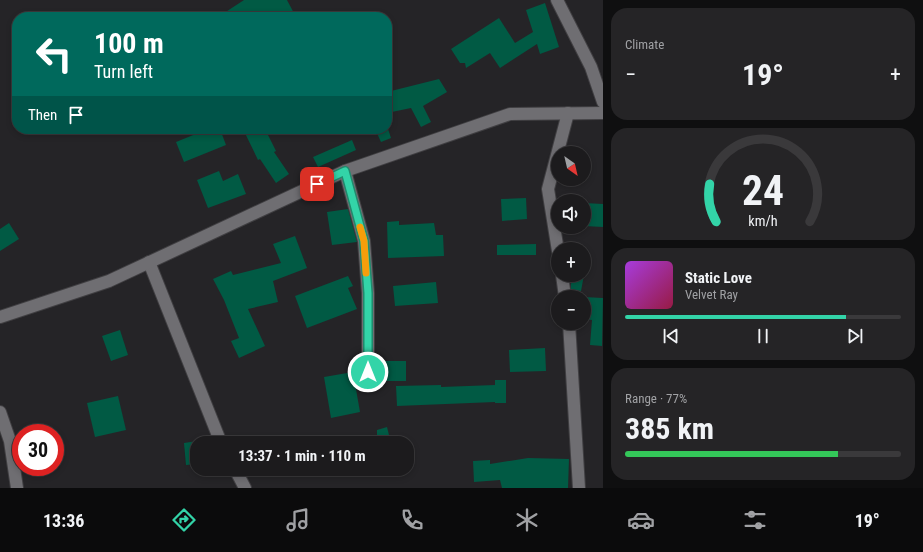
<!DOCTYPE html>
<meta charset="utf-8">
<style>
body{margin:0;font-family:"Roboto Condensed",sans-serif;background:#252426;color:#f1f3f6;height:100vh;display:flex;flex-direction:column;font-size:15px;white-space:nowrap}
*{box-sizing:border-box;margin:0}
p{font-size:13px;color:#a0a1a4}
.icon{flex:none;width:22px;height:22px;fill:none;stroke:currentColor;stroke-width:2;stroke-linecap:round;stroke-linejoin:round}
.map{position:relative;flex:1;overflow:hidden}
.drawer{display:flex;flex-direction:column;gap:8px;padding:8px;background:#0f0f10;width:320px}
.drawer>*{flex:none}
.top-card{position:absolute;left:12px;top:12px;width:380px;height:122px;border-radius:16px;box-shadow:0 2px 6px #0003,0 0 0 1px #3a393b;background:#00695c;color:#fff;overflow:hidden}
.needle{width:26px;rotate:146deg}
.buttons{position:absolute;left:551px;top:146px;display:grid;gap:8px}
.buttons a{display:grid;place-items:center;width:40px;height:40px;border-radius:50%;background:#1c1b1d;box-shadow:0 2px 6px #0003,0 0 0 1px #3a393b;font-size:20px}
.speed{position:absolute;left:12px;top:424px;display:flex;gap:8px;font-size:20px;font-weight:700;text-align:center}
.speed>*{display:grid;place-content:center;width:52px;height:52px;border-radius:50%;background:#1c1b1d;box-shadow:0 2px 6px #0003,0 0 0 1px #3a393b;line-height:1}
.speed .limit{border:6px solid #d22;background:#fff;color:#111}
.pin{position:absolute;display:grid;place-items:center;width:34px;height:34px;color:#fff;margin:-17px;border-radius:8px;box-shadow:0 2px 6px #0006}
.me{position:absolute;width:44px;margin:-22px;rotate:0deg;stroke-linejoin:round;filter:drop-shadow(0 0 3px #0008)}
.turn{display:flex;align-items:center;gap:14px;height:84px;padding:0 16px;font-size:18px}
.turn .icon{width:52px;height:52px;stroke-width:2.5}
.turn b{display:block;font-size:28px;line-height:34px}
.then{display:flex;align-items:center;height:38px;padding:0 16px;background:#0003;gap:8px;font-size:15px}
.big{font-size:30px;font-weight:700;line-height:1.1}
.drawer .card{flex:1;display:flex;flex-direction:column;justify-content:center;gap:6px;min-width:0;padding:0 14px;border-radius:16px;background:#252426}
.drawer .dial{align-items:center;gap:0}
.dial svg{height:104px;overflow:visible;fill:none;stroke:#3a393b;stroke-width:7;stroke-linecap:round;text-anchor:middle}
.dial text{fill:#f1f3f6;stroke:none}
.song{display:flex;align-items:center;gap:12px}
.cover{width:48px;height:48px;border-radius:6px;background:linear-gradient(135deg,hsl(280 70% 55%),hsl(340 70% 35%))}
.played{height:4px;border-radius:2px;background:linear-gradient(90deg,#33d4a8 80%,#3a393b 80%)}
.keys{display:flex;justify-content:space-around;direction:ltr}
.heat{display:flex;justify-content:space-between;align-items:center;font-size:22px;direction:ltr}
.charge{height:6px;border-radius:3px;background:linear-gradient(90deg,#34c759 77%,#3a393b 0)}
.trip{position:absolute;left:190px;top:436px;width:224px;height:40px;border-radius:16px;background:#1c1b1d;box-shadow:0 2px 6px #0003,0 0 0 1px #3a393b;font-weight:700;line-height:40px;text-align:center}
.tabs{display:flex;height:64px;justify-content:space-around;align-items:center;background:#0b0b0c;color:#a0a1a4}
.tabs .icon{width:28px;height:28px}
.tabs .current{color:#33d4a8}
.tabs b{font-size:18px;color:#f1f3f6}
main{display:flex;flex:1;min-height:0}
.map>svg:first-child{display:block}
</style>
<main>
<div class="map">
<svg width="603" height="488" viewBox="0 0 603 488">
<rect width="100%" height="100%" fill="#252427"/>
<g fill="#015a44">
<path d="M 244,0 L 287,0 L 296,17 L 218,17 Z"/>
<path d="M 545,3 L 559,47 L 540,54 L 537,44 L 500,68 L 490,53 L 466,68 L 465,63 L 460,63 L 451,49 L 499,18 L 515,43 L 533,32 L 526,10 Z"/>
<path d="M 439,79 L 447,92 L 423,106 L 431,122 L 421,127 L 411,108 L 387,113 L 387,92 Z"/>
<path d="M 208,129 L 220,129 L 226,145 L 184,162 L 176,142 Z"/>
<path d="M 243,129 L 265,129 L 276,151 L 274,152 L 289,174 L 276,183 L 260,159 L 258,160 Z"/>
<path d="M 375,129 L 388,129 L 391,138 L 381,142 Z"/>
<path d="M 352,140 L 356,150 L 318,167 L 313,157 Z"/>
<path d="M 219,171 L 223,181 L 238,174 L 246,194 L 208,208 L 197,180 Z"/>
<path d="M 526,198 L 527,219 L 502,221 L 501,199 Z"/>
<path d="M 584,203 L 603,204 L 603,227 L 584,226 Z"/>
<path d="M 348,209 L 357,242 L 332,245 L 327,212 Z"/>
<path d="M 399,221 L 399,225 L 434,223 L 436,235 L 443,235 L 444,256 L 388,258 L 387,222 Z"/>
<path d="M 9,223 L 19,239 L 0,251 L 0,229 Z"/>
<path d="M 295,236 L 307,268 L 273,281 L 278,302 L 248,309 L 265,346 L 239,358 L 231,341 L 239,338 L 224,300 L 213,279 L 231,271 L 233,275 L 281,263 L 273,244 Z"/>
<path d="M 536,244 L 536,255 L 497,255 L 497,245 Z"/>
<path d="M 573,275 L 584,275 L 581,291 L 571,289 L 571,284 Z"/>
<path d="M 348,276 L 353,286 L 348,288 L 357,309 L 307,328 L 295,296 Z"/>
<path d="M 436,282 L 438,303 L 395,306 L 393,286 Z"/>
<path d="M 584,297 L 603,298 L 602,346 L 590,345 L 592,320 L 584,319 Z"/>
<path d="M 120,330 L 128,355 L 111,361 L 102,336 Z"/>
<path d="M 545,348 L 546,371 L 510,372 L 509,350 Z"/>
<rect x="377" y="361" width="29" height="20"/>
<path d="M 353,372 L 360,412 L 331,418 L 324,377 Z"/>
<path d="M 495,380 L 506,380 L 506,403 L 495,403 L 495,402 L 397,406 L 396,386 L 441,385 L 441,387 L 495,385 Z"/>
<path d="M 118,396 L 126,430 L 95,437 L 87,403 Z"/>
<path d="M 387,427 L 391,443 L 377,443 L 377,430 Z"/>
<path d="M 197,441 L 197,464 L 186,465 L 184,443 Z"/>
<path d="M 528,458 L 569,459 L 568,488 L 502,488 L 500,480 L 474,482 L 473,461 L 490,460 L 490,464 Z"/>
</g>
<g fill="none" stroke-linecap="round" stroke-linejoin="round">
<g stroke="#403f42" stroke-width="14">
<g id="minor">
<path d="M 557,0 L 591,67 L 603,102"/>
<path d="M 345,171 L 364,241 L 368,293 L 368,372"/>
<path d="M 558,251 L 548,189 L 568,113"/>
<path d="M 149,262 L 221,443"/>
<path d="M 562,275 L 565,297"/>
<path d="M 0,317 L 109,281 L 345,171 L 510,114 L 603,113"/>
<path d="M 569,323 L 579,488"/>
<path d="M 0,412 L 10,441 L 17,488"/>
<path d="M 235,469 L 245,488"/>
</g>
</g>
<use href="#minor" stroke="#6f6e72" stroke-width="12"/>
</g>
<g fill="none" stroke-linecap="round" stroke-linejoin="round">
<g stroke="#218a6d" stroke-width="10">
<path id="route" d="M 317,184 L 345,171 L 364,241 L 368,293 L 368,372"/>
</g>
<use href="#route" stroke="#33d4a8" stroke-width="7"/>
<path stroke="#f59e0b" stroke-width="7" d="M 360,227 L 364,241 L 366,273"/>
</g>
</svg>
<div class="buttons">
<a><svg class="needle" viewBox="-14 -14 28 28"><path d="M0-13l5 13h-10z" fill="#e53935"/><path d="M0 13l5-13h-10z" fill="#a0a1a4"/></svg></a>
<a><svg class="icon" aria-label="sound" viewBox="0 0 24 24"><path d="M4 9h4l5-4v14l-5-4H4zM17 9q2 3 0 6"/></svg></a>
<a>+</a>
<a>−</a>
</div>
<div class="speed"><div class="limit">30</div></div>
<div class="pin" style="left:317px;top:184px;background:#d93025"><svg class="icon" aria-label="arrive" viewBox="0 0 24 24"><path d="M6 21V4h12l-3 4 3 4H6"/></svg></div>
<svg class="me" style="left:368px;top:372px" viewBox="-20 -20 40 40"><circle r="17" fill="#33d4a8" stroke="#fff" stroke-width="3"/><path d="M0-11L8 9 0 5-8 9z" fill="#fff"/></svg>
<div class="trip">13:37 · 1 min · 110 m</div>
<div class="top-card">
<div class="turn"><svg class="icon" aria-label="left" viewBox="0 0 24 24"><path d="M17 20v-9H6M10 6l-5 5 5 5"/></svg><div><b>100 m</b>Turn left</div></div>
<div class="then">Then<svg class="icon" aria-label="arrive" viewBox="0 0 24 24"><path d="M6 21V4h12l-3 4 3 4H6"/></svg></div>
</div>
</div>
<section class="drawer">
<div class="card"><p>Climate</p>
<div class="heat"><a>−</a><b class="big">19°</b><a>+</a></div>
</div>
<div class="card dial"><svg viewBox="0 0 100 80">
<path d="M14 69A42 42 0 1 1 86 69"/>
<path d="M14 69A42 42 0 0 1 9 40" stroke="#33d4a8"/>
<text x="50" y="56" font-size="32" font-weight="700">24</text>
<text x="50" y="72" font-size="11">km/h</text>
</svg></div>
<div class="card">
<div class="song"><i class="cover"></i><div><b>Static Love</b><p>Velvet Ray</p></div></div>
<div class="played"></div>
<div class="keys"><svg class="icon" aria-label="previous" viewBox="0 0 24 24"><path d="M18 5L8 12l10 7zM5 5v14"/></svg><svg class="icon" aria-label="pause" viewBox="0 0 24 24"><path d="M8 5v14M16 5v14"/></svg><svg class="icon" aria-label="next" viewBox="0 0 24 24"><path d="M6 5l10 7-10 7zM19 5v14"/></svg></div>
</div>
<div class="card"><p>Range · 77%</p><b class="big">385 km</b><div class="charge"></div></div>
</section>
</main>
<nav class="tabs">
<b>13:36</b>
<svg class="icon current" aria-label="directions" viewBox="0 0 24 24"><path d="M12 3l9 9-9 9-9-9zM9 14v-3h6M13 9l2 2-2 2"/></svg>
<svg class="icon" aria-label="music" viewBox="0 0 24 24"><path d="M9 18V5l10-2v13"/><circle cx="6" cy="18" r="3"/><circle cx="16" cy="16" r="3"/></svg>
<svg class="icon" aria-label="phone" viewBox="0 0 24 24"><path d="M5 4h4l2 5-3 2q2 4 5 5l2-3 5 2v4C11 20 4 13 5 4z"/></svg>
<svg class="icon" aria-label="climate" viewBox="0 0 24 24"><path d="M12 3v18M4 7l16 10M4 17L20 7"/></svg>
<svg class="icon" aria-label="car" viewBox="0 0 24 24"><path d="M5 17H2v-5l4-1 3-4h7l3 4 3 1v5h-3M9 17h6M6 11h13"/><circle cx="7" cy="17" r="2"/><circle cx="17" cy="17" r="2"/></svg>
<svg class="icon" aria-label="filters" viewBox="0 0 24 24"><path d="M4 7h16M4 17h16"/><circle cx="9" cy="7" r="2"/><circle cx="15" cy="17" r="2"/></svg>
<b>19°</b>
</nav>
